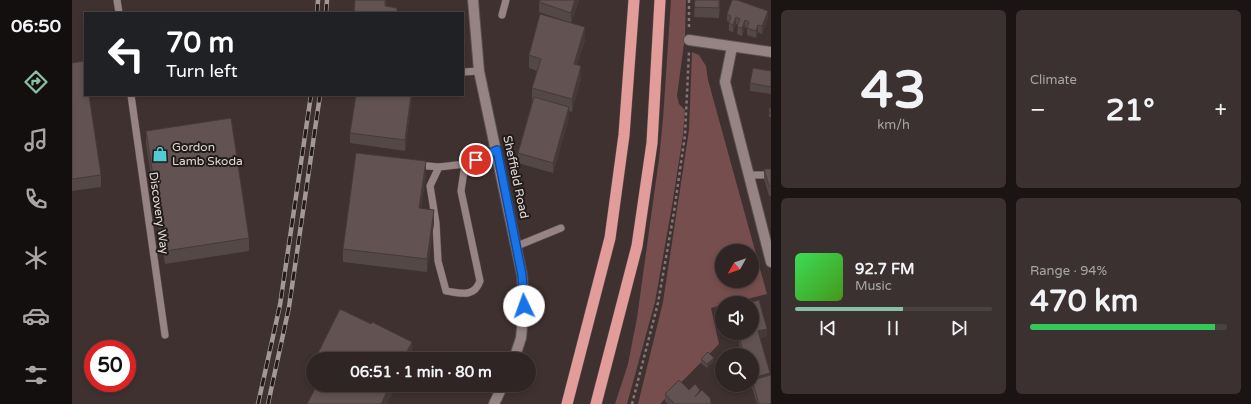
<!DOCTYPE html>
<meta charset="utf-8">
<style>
body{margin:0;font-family:"Varela Round",sans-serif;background:#3b3131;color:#f1f3f6;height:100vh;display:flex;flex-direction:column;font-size:15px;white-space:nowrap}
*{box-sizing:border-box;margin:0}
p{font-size:13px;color:#a7a5a6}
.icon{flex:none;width:22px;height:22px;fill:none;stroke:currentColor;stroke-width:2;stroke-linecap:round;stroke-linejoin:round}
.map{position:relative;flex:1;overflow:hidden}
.sheet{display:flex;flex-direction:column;gap:10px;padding:10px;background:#1a1414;width:480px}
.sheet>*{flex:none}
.top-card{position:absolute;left:12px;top:12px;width:380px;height:84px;border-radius:0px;box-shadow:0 2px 6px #0003,0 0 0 1px #4a4241;background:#202124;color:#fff;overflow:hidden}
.needle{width:26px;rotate:230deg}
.fabs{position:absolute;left:643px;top:244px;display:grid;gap:8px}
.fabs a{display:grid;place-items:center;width:44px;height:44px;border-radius:50%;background:#2f2524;box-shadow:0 2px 6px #0003,0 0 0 1px #4a4241;font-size:20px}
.speed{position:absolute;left:12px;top:340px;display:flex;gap:8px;font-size:20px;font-weight:700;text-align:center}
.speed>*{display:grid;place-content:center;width:52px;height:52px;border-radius:50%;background:#2f2524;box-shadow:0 2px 6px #0003,0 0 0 1px #4a4241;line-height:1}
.speed .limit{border:6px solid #d22;background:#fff;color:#111}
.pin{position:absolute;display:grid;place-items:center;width:34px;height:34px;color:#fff;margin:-17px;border:2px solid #fff;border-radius:50%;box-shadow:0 1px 4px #0007}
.me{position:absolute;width:44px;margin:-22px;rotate:357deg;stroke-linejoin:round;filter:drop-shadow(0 0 3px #0008)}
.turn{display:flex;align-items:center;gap:14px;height:84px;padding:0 16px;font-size:18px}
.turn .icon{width:52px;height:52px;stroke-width:2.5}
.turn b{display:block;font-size:28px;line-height:34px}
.big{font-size:30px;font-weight:700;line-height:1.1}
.sheet .tile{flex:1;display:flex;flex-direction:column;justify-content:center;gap:6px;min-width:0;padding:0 14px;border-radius:6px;background:#3b3131}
.sheet .dial{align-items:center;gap:0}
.dial b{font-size:52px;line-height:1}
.song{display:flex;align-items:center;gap:12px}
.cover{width:48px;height:48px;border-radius:6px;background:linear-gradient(135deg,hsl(130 70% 55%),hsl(100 70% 35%))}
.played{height:4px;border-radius:2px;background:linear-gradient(90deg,#8abfa5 55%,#4a4241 55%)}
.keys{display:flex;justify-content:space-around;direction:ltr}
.heat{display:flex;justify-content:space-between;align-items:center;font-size:22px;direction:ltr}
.charge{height:6px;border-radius:3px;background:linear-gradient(90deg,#34c759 94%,#4a4241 0)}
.sheet .tiles{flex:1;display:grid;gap:10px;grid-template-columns:repeat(2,1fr)}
.trip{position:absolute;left:234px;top:352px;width:230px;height:40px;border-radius:20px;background:#2f2524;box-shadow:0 2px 6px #0003,0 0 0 1px #4a4241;font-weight:700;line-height:40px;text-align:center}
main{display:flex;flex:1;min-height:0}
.menu{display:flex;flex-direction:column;width:72px;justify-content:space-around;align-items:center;background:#130f0e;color:#a7a5a6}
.menu .icon{width:28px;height:28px}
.menu .on{color:#8abfa5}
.menu b{font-size:18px;color:#f1f3f6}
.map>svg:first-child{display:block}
</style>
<main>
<nav class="menu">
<b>06:50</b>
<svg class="icon on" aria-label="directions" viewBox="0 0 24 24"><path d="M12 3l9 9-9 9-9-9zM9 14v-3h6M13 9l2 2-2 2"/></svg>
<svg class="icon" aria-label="music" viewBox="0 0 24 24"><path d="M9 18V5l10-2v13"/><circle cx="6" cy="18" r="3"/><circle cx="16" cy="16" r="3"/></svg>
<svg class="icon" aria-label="phone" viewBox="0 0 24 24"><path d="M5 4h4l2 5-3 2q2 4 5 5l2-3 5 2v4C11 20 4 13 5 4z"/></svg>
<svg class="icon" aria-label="climate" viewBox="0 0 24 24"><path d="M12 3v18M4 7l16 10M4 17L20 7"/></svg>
<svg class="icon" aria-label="car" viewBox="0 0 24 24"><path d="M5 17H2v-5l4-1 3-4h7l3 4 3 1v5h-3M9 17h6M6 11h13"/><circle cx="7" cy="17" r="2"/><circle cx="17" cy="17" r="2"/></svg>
<svg class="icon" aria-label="filters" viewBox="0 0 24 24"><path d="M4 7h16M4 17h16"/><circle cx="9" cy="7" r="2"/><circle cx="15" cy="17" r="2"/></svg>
</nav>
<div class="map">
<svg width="699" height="404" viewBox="0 0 699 404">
<rect width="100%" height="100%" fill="#3f3130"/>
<g fill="#754e4d" fill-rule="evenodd">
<path d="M 599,0 L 614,0 L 613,36 L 605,96 L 607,104 L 613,110 L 611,135 L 600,206 L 583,302 L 555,404 L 543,404 L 556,364 L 565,318 L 587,159 L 591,119 Z"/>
<path d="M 620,52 L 627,55 L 634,66 L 636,80 L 695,294 L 660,303 L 650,303 L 650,305 L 639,308 L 647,344 L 588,404 L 566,404 L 591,302 L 617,130 ZM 650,251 L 680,251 L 680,281 L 650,281 Z"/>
</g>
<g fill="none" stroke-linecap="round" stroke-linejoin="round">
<g stroke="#5b4f4e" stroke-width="8">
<g id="service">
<path d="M 45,0 L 47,13"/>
<path d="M 430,15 L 434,0"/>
<path d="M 391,72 L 407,71"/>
<path d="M 59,95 L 93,335"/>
<path d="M 393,164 L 389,191 L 408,281 C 402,298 389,293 374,291 L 366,261 L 364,223 L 358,186 L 367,167 L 393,164 L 425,150"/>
<path d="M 345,165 L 367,167"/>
<path d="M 677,175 L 699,175"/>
<path d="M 445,246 L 489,228"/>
</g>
</g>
<g stroke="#5b4f4e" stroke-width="12">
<g id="minor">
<path d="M 617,40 L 699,52"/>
<path d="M 660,47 L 653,82 L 699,262"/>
</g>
</g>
<g stroke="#5b4f4e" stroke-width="12">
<g id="secondary">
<path d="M 401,0 L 407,71 L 450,275 L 452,306 L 449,338 L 442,359"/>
<path d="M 422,404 L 431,385"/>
</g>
</g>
<g stroke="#5b4f4e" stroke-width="12">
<g id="trunk">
<path d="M 495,404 L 538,238 L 552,135 L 562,0"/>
<path d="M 524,404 L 565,246 L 580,143 L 588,0"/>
</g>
</g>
<g stroke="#847777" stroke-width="2.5" stroke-dasharray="3 3" stroke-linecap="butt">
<path d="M 617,27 L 617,0"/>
<path d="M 560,404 L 586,303 L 602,212 L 613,135 L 617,52"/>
</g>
<use href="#service" stroke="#958483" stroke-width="7"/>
<use href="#minor" stroke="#958483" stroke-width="10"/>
<use href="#secondary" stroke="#958483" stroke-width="10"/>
<use href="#trunk" stroke="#e29c9a" stroke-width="11"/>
<g stroke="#a39897" stroke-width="4.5">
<g id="rail">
<path d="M 245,13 L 246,0"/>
<path d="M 254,13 L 255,0"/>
<path d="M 186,404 L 208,305 L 239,95"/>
<path d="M 196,404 L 217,307 L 248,95"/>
</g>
</g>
<use href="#rail" stroke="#211b1a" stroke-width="3" stroke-dasharray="9" stroke-linecap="butt"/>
</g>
<g fill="#544747">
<path d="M 507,0 L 499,23 L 467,12 L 467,2 Z"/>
<path d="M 623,0 L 648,0 L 647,18 L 622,17 Z"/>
<path d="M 655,14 L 696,18 L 690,34 L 686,32 L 684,38 L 675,35 L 675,28 L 673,27 L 670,36 L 665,34 L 666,25 L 664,24 L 661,32 L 657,31 L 657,22 L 655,21 Z"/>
<path d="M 513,40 L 505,65 L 509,79 L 500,112 L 497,111 L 497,118 L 481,173 L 446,163 L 446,153 L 461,101 L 460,101 L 460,88 L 465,71 L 457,68 L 457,55 Z"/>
<path d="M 0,63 L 29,175 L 29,187 L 0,191 Z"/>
<path d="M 699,71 L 699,98 L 699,94 L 678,91 L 678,83 Z"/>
<path d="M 340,95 L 333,151 L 278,143 L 278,133 Z"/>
<rect x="697" y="108" width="2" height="9"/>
<path d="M 74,131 L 177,238 L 177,251 L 93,264 L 74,144 Z"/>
<path d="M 692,169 L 699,169 L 699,196 L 697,196 L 692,179 Z"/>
<path d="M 354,173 L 349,208 L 362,223 L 355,272 L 271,262 L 271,249 Z"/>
<path d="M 672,333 L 680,333 L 695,336 L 688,338 L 698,376 L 699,404 L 685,404 L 680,388 L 680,385 L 678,386 L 678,385 L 680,385 L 680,355 L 670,355 L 667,344 L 667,336 L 672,335 Z"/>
<path d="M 245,355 L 340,355 L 338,359 L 245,359 Z"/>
<path d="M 629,359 L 642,361 L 635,368 L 629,363 Z"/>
<path d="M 617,390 L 628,392 L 639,404 L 596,404 L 593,401 L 593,394 Z"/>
</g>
<g fill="#453a39">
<path d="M 313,0 L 315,0 L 313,13 Z"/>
<path d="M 503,0 L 507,0 L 499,23 L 499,13 Z"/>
<path d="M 696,11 L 696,18 L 690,34 L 690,26 Z"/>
<path d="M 664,17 L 664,24 L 661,32 L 661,25 Z"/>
<path d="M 673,20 L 673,27 L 670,36 L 670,28 Z"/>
<path d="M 686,25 L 686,32 L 684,38 L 684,31 Z"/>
<path d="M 513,27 L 513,40 L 502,77 L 502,64 Z"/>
<path d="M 509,66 L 509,79 L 500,112 L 500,99 Z"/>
<path d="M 339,95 L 340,95 L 333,151 L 333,140 Z"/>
<path d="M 497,107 L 497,118 L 481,173 L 481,163 Z"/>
<path d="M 354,161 L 354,173 L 347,221 L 347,208 Z"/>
<path d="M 362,210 L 362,223 L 355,272 L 355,259 Z"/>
<path d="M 695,329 L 695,336 L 686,338 L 686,331 Z"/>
<path d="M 340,342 L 340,355 L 338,359 L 331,359 Z"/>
<path d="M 642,358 L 642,361 L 635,368 L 635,364 Z"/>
<path d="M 698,373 L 698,380 L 680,380 L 680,385 L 678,386 L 678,385 L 680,385 L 680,378 Z"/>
<path d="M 318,385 L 325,385 L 315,404 L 309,404 Z"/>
</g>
<g fill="#625352" stroke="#453a39">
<path d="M 283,0 L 313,0 L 313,6 L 325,8 L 325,13 L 282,13 Z"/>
<path d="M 468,0 L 503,0 L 499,13 L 467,2 Z"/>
<path d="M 623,0 L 647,0 L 647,8 L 622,7 Z"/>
<path d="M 660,0 L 665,0 L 696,11 L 690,26 L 686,25 L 684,31 L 675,28 L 677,22 L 673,20 L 670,28 L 665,27 L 668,19 L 664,17 L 661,25 L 657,23 L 659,16 L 655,14 Z"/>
<path d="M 468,14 L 513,27 L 502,64 L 509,66 L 500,99 L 460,88 L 469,59 L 457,55 Z"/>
<path d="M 12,61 L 13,69 L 13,95 L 17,95 L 29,175 L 0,179 L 0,63 Z"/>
<path d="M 681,68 L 699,71 L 699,87 L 678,83 Z"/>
<path d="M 284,95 L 339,95 L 333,140 L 278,133 Z"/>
<path d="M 462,97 L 497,107 L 481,163 L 446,153 Z"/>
<rect x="697" y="108" width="2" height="5"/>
<path d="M 159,118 L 177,238 L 93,251 L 74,131 Z"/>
<path d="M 284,153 L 354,161 L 347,208 L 362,210 L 355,259 L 271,249 Z"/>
<path d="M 692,169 L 699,169 L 699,186 L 697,186 Z"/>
<path d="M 687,300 L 695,329 L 686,331 L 698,373 L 680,378 L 680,355 L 672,355 L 667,336 L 674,334 L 674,333 L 680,333 L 680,303 L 676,303 Z"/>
<path d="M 268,309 L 299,324 L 300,322 L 340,342 L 331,359 L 254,359 L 245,355 Z"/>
<path d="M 636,352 L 642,358 L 635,364 L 629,359 Z"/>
<path d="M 699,375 L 699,404 L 687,404 L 680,380 Z"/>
<path d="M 607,380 L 617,390 L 623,384 L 628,390 L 623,397 L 630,390 L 638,398 L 639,403 L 638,404 L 603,404 L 593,394 Z"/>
<path d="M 245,385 L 318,385 L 309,404 L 235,404 Z"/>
</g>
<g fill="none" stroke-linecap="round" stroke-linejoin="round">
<g stroke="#114b97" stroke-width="10">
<path id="route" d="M 404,160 L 425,150 L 450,275 L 452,306"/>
</g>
<use href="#route" stroke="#1a73e8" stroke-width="7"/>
</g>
<defs>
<g id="shop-bare" transform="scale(1.2)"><path d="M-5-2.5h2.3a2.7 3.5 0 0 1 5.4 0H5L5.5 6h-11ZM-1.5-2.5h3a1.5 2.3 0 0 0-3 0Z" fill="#51ccd4" stroke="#211b1a" stroke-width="2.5" paint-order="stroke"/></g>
</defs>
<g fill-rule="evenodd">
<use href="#shop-bare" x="88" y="154"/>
</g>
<g text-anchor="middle" stroke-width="4" stroke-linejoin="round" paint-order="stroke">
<g font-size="12" fill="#e3d9d9" stroke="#211b1a" text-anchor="start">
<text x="100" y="151">Gordon<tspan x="100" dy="14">Lamb Skoda</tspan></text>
</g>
<g font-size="12" fill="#e3d9d9" stroke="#211b1a">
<text transform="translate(444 177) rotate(78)" y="4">Sheffield Road</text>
<text transform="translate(87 213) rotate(82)" y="4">Discovery Way</text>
</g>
</g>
</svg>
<div class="fabs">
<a><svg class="needle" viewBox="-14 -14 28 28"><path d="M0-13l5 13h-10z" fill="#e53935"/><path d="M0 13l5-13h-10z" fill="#a7a5a6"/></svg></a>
<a><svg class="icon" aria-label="sound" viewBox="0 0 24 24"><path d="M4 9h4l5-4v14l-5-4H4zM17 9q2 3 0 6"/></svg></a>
<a><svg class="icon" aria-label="search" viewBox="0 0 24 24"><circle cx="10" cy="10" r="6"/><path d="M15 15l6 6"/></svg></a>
</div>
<div class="speed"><div class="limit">50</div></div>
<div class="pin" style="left:404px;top:160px;background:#d93025"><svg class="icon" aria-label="arrive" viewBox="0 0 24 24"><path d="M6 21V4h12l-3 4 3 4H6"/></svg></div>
<svg class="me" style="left:452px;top:306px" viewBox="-20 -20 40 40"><circle r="19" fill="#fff"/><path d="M0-13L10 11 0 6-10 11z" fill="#1a73e8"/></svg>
<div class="trip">06:51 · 1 min · 80 m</div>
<div class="top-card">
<div class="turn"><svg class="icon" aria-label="left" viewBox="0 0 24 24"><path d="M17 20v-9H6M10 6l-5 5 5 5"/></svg><div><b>70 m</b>Turn left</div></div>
</div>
</div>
<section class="sheet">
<div class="tiles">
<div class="tile dial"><b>43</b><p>km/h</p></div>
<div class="tile"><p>Climate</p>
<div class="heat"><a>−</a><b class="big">21°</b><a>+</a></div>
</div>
<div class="tile">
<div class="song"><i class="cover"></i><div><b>92.7 FM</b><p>Music</p></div></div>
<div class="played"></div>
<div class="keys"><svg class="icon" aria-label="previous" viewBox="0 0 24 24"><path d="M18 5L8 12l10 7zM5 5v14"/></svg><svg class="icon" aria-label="pause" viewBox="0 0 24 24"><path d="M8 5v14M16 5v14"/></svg><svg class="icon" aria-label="next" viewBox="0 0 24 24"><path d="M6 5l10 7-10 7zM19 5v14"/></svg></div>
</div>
<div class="tile"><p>Range · 94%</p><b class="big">470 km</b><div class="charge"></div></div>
</div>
</section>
</main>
